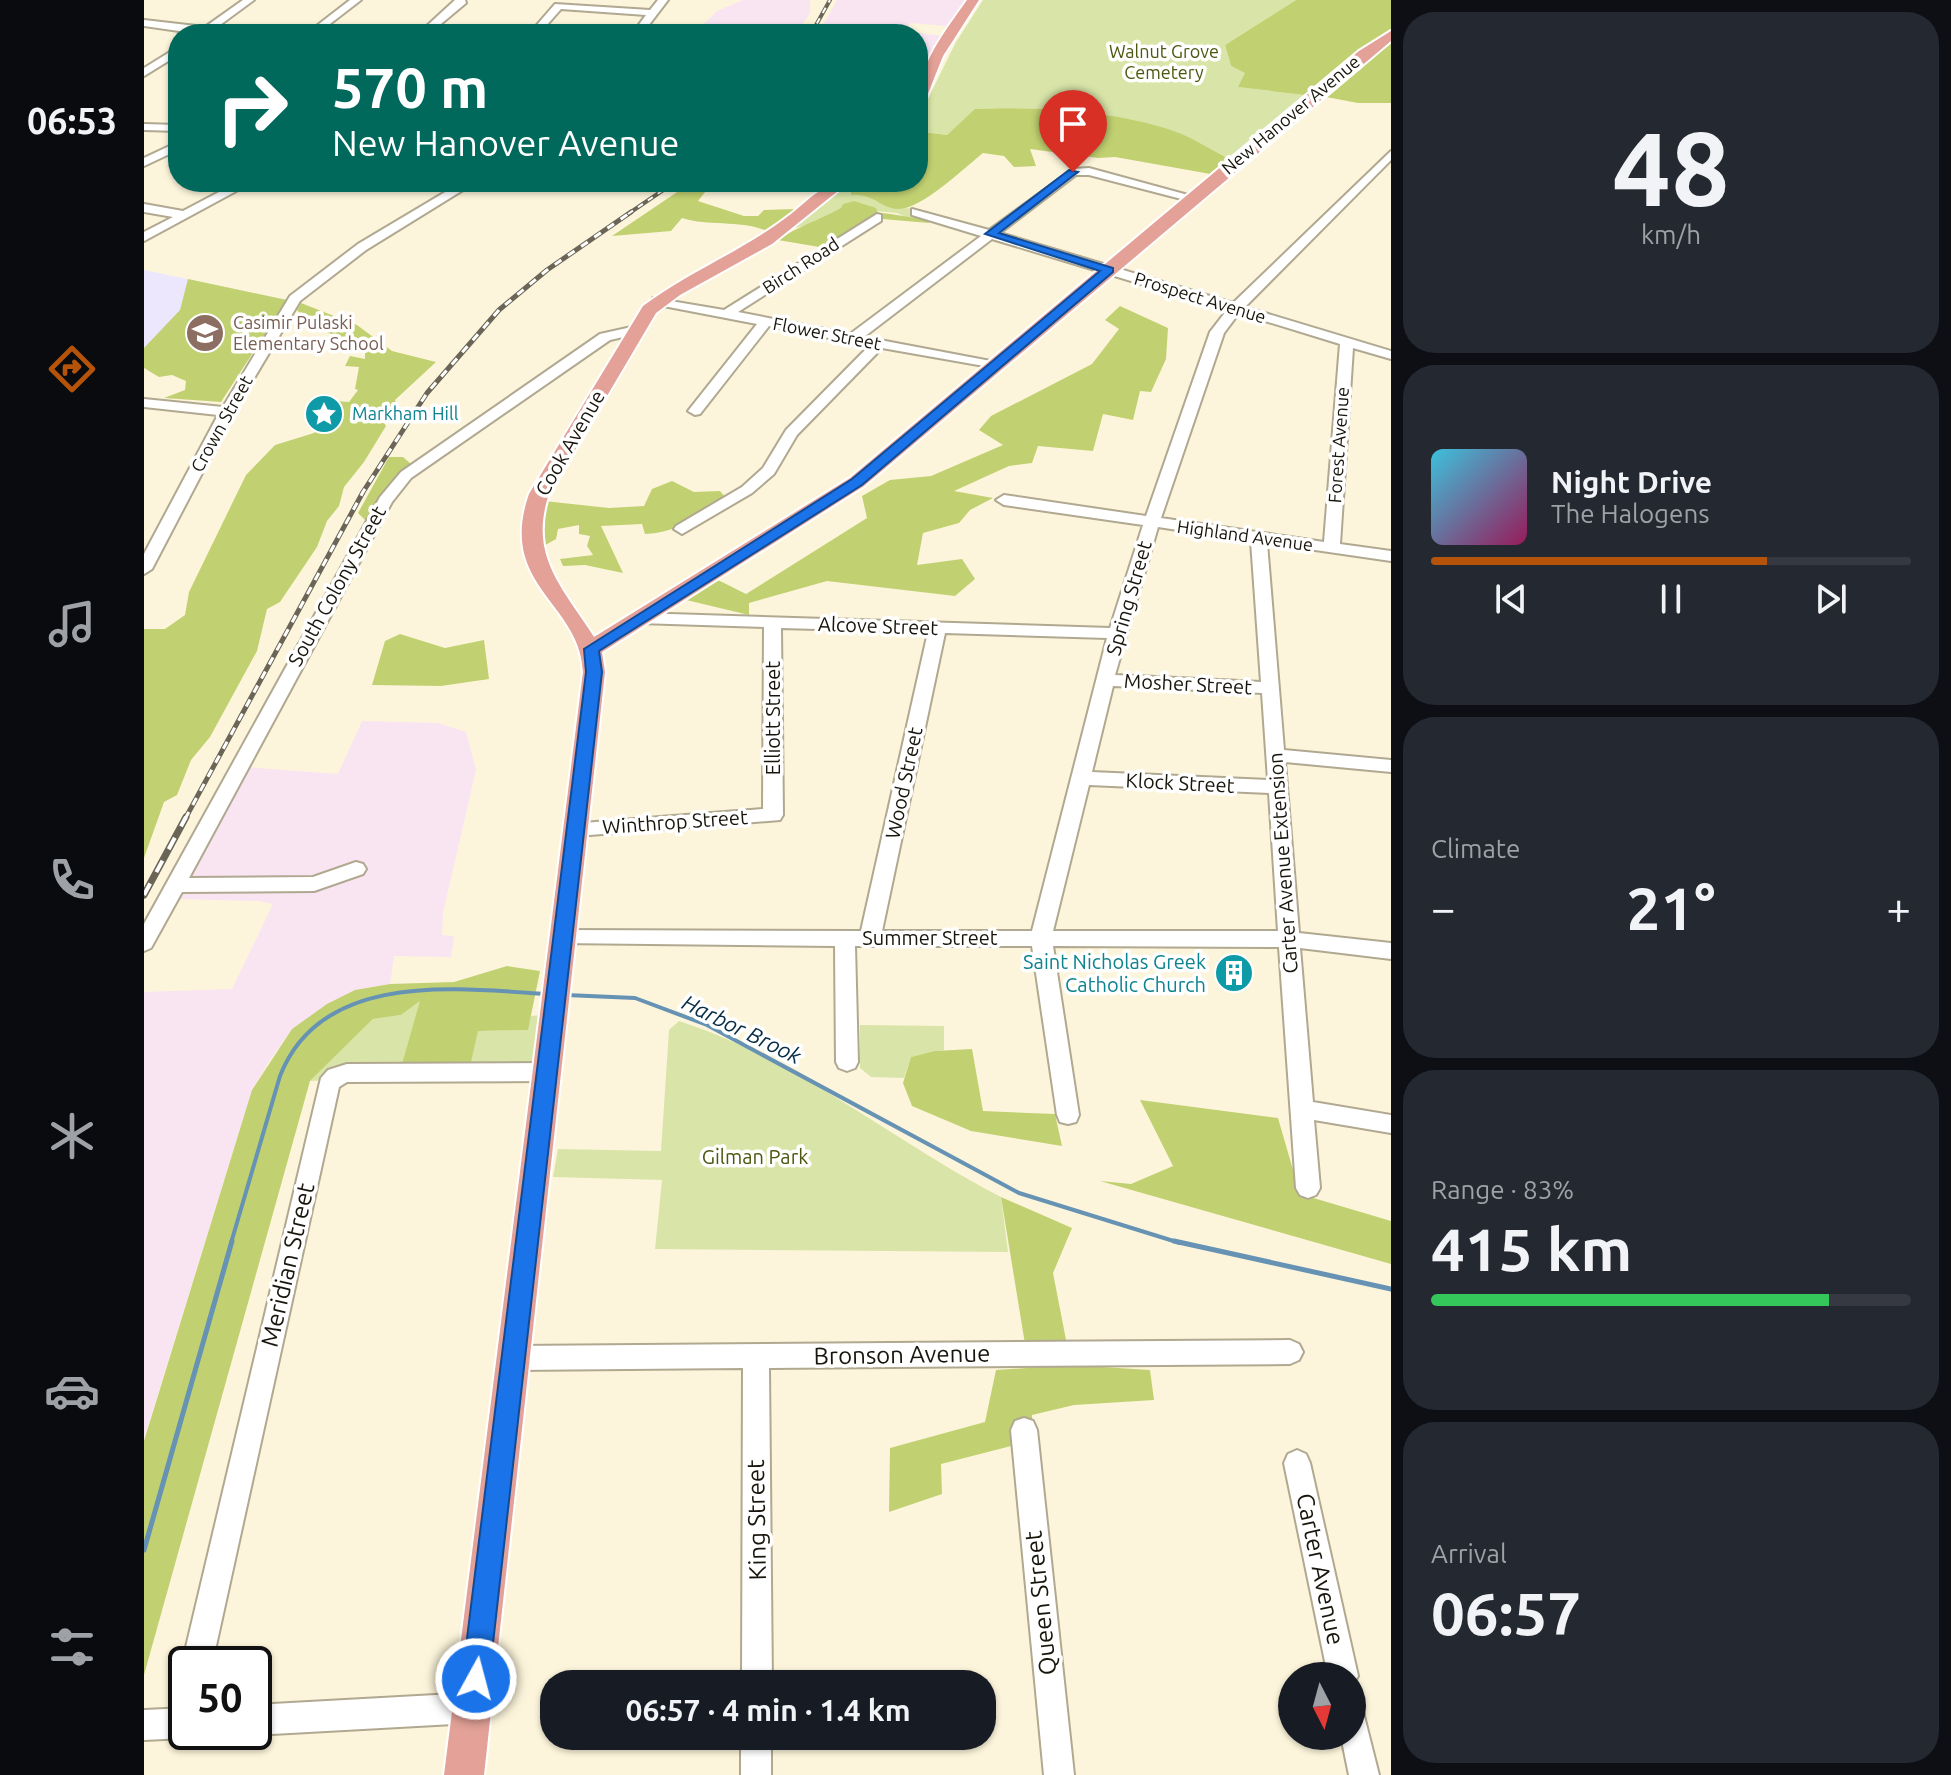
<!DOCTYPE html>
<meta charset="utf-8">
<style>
body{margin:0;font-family:Ubuntu,sans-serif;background:#242831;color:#f1f3f6;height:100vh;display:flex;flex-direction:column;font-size:30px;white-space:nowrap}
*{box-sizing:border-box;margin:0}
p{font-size:26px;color:#9ea1a6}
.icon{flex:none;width:44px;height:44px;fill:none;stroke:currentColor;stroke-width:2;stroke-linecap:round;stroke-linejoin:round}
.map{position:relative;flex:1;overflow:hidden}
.sheet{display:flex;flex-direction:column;gap:12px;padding:12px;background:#0d0f14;width:560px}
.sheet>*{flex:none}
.guide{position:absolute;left:24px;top:24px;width:760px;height:168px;border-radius:32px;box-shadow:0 2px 6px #0004;background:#00695c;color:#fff;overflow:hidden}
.needle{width:52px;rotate:174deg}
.tools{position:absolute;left:1134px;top:1662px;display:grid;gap:16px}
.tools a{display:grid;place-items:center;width:88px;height:88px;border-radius:50%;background:#171b24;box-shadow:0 2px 6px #0004;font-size:40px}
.speed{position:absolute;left:24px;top:1646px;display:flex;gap:16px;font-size:40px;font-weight:700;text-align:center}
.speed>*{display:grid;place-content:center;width:104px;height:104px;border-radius:50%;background:#171b24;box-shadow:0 2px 6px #0004;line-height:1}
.speed .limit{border:4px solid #111;border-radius:12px;background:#fff;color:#111}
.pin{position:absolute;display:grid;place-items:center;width:68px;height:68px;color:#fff;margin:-82px -34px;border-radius:50% 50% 50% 0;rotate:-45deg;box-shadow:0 0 8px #0007}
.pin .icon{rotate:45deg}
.me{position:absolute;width:88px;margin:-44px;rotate:7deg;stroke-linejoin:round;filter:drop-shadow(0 0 6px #0008)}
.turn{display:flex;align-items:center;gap:28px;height:168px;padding:0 32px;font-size:36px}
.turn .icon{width:104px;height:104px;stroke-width:2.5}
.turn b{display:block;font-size:56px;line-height:68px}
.big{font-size:60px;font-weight:700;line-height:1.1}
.sheet .card{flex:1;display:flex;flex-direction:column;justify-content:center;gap:12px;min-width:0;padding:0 28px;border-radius:32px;background:#242831}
.sheet .dial{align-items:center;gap:0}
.dial b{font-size:104px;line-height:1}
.song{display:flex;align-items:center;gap:24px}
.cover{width:96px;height:96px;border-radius:12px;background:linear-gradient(135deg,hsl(190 70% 55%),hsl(330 70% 35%))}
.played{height:8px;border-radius:4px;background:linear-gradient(90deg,#b45309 70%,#363941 70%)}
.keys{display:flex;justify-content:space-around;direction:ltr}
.heat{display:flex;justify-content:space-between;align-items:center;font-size:44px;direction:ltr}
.charge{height:12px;border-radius:6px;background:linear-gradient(90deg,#34c759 83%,#363941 0)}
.trip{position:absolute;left:396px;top:1670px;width:456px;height:80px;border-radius:32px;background:#171b24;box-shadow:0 2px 6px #0004;font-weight:700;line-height:80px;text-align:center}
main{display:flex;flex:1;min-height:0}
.menu{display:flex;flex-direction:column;width:144px;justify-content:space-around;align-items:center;background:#090b0e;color:#9ea1a6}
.menu .icon{width:56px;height:56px}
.menu .active{color:#b45309}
.menu b{font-size:36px;color:#f1f3f6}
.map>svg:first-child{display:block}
</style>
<main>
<nav class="menu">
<b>06:53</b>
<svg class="icon active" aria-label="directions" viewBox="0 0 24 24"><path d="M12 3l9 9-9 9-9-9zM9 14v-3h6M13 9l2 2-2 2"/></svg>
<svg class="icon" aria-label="music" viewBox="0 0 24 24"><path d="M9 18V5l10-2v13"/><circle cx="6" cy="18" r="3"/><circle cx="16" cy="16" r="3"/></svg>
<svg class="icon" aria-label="phone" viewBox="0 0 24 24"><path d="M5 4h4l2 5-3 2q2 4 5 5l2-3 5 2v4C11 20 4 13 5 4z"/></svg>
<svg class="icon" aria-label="climate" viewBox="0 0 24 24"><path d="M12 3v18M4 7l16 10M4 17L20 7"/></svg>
<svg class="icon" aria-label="car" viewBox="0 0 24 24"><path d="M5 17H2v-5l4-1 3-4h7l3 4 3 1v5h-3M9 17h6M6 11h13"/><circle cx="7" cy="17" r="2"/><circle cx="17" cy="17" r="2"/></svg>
<svg class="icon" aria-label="filters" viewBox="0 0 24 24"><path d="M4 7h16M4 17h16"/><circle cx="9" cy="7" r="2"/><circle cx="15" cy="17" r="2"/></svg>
</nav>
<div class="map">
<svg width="1247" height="1775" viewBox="0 0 1247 1775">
<rect width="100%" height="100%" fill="#fdf5db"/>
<g fill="#f9e4f2">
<path d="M 599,0 L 666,0 L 666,13 L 652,34 L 549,34 L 573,11 Z"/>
<path d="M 693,0 L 821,0 L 803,26 L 766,23 L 760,31 L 798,36 L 777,80 L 774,80 L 774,34 L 674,34 Z"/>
<path d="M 218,721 L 294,723 L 322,732 L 332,770 L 299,913 L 298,935 L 310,936 L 307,957 L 250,956 L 246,984 L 211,990 L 148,1029 L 124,1063 L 108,1090 L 0,1439 L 0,992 L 88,989 L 129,904 L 114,901 L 30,899 L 101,767 L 194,774 Z"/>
</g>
<path fill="#ece7fd" d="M 0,270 L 143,300 L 0,366 Z"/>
<g fill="#d9e5a8">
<path d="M 839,0 L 1152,0 L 1081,45 L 1087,66 L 1102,73 L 1095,87 L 1160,95 L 1085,158 C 1070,151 1056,142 1040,136 C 982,111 895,106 832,109 L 803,135 L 774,131 L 774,119 L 812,42 Z"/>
<path d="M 701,183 L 713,186 L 707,188 C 710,191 744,207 749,208 C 758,209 767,207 776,210 L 771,211 L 770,216 L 795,223 L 765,219 L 753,213 L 698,208 L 666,225 L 651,228 Z"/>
<path d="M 277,1000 L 259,1064 L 334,1031 L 383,1030 L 387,1016 L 397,1015 L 389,1072 L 166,1081 L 229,1019 L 257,1015 Z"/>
<path d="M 535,1021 C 653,1059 749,1141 857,1197 L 864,1252 L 511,1249 L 518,1180 L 409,1177 L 414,1149 L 517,1151 L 525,1030 Z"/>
<path d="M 716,1025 L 800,1026 L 800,1050 L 767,1057 L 760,1078 L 727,1077 L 716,1068 Z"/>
</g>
<g fill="#c1d171">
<path d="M 1152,0 L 1247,0 L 1247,29 L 1160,95 L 1094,87 L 1101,73 L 1087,66 L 1081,45 Z"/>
<path d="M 1247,39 L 1247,103 L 1214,103 L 1177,96 Z"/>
<path d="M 831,109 C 895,106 981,111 1040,135 C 1055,142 1070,151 1084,158 L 1090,158 L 1072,175 L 971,157 L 954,158 L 886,149 L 892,166 L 870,167 L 860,156 L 839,153 C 820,168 777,210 754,209 C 737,208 726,192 707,195 L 707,188 L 713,186 L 739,190 L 749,182 L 774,182 L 774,143 L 780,132 L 803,135 Z"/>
<path d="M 548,182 L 557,182 L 565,187 L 554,201 L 600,216 L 614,216 L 620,210 L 651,209 L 625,232 C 598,219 566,227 538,218 L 527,231 L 468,236 Z"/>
<path d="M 710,201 L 732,208 L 734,213 C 752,213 766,219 783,219 L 785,223 L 727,218 L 681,248 L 634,240 C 654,226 676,220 697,208 L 699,204 Z"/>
<path d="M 44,279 L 143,300 L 77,402 L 20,398 L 41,390 L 42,381 L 28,375 L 15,377 L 0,368 L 0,348 L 36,310 Z"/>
<path d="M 157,303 L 213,325 L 248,351 L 292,362 L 251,400 L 254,408 L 237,418 L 242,426 L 220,462 L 200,487 L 195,506 L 183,521 L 173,547 L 136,602 L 123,609 L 113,651 L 66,737 L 47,760 L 33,795 L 20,802 L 0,858 L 0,629 L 21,629 L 41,615 L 45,592 L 102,475 L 131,445 L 170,433 L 185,412 L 172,409 L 181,400 L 205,402 L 214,390 L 211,389 L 215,367 L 201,366 L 206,356 L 221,359 L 221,345 C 195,337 170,331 153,310 Z"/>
<path d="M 976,306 L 1024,328 L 1022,359 L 1007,392 L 996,391 L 989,420 L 959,414 L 949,451 L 894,446 L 888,463 L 865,466 L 810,491 L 849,498 L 826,510 L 815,523 L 779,533 L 773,565 L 818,559 L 831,579 L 811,596 L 683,581 L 605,603 L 605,615 L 538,599 L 572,579 L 602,594 L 723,518 L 718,496 L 746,480 L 787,476 L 859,445 L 835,430 L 847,416 L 948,364 L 975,329 L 961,320 Z"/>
<path d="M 245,457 L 259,457 L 267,464 L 253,477 L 222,521 L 214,513 Z"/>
<path d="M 528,481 L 550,492 L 576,491 L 583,499 C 557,516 532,533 501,534 L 498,524 L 457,526 L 479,573 L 441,565 L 419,566 L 416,559 L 449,555 L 443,546 L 446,536 L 435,534 L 435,525 L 414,529 L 412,539 L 398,547 L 398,561 L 400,501 L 465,508 L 500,506 L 508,489 Z"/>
<path d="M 256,634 L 301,648 L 340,640 L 345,679 L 297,686 L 228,685 L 241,641 Z"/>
<path d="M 363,966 L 396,971 L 384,1030 L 334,1031 L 327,1062 L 258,1064 L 276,1001 L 257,1015 L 229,1019 L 166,1081 L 0,1675 L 0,1441 L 108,1090 L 148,1029 L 183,1004 L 211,990 L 246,984 L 310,982 Z"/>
<path d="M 828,1049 L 839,1111 L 911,1114 L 918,1146 L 827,1131 L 768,1106 L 759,1083 L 767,1057 L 791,1051 Z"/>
<path d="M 996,1100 L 1134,1118 L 1156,1194 L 1247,1221 L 1247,1264 L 956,1181 L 987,1184 L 1029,1166 Z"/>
<path d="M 857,1197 L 928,1228 L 909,1273 L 923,1345 L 881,1344 Z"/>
<path d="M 926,1365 L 1006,1370 L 1010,1400 L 930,1405 L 888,1415 L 888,1427 L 871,1445 L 797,1464 L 798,1494 L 745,1512 L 746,1448 L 841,1422 L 852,1370 Z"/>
</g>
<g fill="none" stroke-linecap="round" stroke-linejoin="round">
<g stroke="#6692b4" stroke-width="4">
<path d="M 422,995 L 491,998 L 563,1025 L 875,1193 L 1036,1243"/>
<path d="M 87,1243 L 136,1076 C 177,971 311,988 401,994"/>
</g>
<g stroke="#6692b4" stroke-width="5">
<path d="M 1030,1241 L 1247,1289"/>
<path d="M 0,1550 L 88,1241"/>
</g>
<g stroke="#b0a890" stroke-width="4">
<g id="minor">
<path d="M 99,0 L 110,0 L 72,28 L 105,34 L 56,34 L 0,26 L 0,20 L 61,27 Z"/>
<path d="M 206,0 L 217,0 L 173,34 L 162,34 Z"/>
<path d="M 311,0 L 321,0 L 322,3 L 285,34 L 274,34 Z"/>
<path d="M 514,0 L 524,0 L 498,34 L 488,34 L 502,15 L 417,9 L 395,34 L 385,34 L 411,4 L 506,10 Z"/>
<path d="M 34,47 L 34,55 L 0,76 L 0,68 Z"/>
<path d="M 0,124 L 34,125 L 34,131 L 0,130 Z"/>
<path d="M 34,142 L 34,150 L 0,166 L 0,158 Z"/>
<path d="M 1247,151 L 1247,160 L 1101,307 L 1247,351 L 1247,359 L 1209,348 L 1196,544 L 1247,551 L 1247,561 L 1123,543 L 1140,750 L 1247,760 L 1247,772 L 1141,762 L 1155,933 L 1247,943 L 1247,959 L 1156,948 L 1169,1102 L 1247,1115 L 1247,1133 L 1170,1120 L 1176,1188 L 1172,1195 L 1164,1198 L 1156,1195 L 1152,1188 L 1135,947 L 909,946 L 935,1115 L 932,1122 L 924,1124 L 916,1122 L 913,1115 L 888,946 L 711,946 L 714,1062 L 711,1068 L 703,1071 L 695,1068 L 692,1062 L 691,946 L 413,943 L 410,938 L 413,933 L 420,930 L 717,931 L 784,632 L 637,628 L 639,815 L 636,820 L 433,836 L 423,829 L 426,824 L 619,809 L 620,627 L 495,623 L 487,618 L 495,613 L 966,628 L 999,525 L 860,505 L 852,500 L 860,495 L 1002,516 L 1066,332 L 1083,310 L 848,239 L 720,337 L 852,362 L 857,363 L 857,369 L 738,348 L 653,435 L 630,474 L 608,493 L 538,534 L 530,529 L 532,526 L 598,487 L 619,468 L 642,430 L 725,346 L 625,326 L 556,414 L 551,415 L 544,411 L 613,324 L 509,304 L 509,298 L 580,310 L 733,214 L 737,215 L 737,221 L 594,312 L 706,334 L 837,236 L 768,215 L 768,209 L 845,230 L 929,169 L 945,168 L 1055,198 L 1049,202 L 945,175 L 932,175 L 856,233 L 1089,303 ZM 1095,313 L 1196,344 L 1180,542 L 1017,518 L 1080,333 ZM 1014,527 L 1107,541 L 1117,682 L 971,675 ZM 801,633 L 963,638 L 888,931 L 738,931 ZM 969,686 L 1118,693 L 1124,780 L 948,772 ZM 945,785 L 1125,793 L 1134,931 L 909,931 Z"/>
<path d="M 94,182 L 109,182 L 0,241 L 0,232 L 29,217 L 0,212 L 0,204 L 39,211 Z"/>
<path d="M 318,182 L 332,182 L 222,250 L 156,301 L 90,412 L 8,569 L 0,574 L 0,554 L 74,415 L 0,407 L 0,399 L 79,407 L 146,296 L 214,244 Z"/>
<path d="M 658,182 L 679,182 L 696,188 L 690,192 Z"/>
<path d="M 492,326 L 497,327 L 497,333 L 466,340 L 267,478 L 248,502 L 45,878 L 169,877 L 212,862 L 219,864 L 222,869 L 219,874 L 170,891 L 38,892 L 7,948 L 0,951 L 0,924 L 236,497 L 257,472 L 456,334 Z"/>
<path d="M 404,1063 L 412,1066 L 415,1072 L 412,1078 L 404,1081 L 203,1082 L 195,1087 L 68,1664 L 42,1664 L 42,1673 L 38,1664 L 177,1078 L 184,1070 L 203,1064 Z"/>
<path d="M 1146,1340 L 1155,1344 L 1159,1352 L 1155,1360 L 1146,1364 L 625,1368 L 628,1684 L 598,1684 L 599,1368 L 370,1370 L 361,1366 L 357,1358 L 361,1350 L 370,1346 Z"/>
<path d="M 880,1418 L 889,1421 L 893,1430 L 930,1775 L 900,1775 L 867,1430 L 871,1421 Z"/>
<path d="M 1153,1450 L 1162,1454 L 1166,1463 L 1214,1676 L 1208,1687 L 1208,1676 L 1184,1676 L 1140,1463 L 1144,1454 Z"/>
<path d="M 328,1693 L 338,1698 L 343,1708 L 338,1718 L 328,1723 L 110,1735 L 103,1732 L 110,1732 L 110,1705 Z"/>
<path d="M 1208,1703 L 1218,1708 L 1235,1775 L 1205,1775 L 1197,1736 L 1208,1736 Z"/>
<path d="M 42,1708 L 42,1732 L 53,1734 L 42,1738 L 0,1740 L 0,1710 Z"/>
<rect x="597" y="1736" width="30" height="39"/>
</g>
</g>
<g stroke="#fff" stroke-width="4">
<g id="major">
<path d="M 823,0 L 835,0 L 799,56 L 781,101 L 774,105 C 774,64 800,33 823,0 Z"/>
<path d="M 1247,31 L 1247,41 L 720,486 L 458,652 L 461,672 L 340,1775 L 300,1775 L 439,672 C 436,602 353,586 385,494 L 499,306 C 546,271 601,250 647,214 C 666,199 679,182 705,182 L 628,244 L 536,295 L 512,313 L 405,494 C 384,556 419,588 450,637 L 706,478 L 1215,51 Z"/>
</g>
</g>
<use href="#minor" fill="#fff" fill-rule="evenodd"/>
<use href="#major" fill="#e3a197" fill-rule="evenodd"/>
<g stroke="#6a6556" stroke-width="4">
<g id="rail-far2">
<path d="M 667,34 L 686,0"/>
<path d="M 484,214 L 531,182"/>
</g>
</g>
<g stroke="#6a6556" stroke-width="5">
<path id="rail-far1" d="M 41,819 L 219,492 L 283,393 L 355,310 L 403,270 L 487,212"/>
</g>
<g stroke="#6a6556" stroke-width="7">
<path id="rail" d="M 0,895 L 42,817"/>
</g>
<use href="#rail-far2" stroke="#fff" stroke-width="2" stroke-dasharray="6" stroke-linecap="butt"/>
<use href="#rail-far1" stroke="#fff" stroke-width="3" stroke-dasharray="8" stroke-linecap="butt"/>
<use href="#rail" stroke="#fff" stroke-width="4" stroke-dasharray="13" stroke-linecap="butt"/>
</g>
<path fill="#1a73e8" stroke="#114b97" stroke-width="2" d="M 925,170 L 934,172 L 855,233 L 969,268 L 969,272 L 718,485 L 455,651 L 458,672 L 345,1679 L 341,1688 L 332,1692 L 322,1688 L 318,1679 L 442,672 L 440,649 L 708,479 L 956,271 L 841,234 Z"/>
<defs>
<g id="school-disc" transform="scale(2)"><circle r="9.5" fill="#8d6e63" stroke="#fff"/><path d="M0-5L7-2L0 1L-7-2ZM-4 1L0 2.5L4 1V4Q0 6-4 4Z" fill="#fff"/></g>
<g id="sight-disc" transform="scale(2)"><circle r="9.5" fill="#0f9aa8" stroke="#fff"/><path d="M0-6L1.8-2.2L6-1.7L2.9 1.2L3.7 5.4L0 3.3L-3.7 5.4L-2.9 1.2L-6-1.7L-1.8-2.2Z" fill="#fff"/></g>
<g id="building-disc" transform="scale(2)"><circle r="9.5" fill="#0f9aa8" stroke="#fff"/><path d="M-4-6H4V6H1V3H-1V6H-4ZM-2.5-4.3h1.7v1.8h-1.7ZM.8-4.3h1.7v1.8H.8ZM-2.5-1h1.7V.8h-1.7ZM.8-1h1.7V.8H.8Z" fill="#fff"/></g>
</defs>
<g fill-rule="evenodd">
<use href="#school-disc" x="61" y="333"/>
<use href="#sight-disc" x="180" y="414"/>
<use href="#building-disc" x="1090" y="973"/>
</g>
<g text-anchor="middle" stroke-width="7" stroke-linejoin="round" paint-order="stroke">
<g font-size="18" fill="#4e5710" stroke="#fff">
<text x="1020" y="58">Walnut Grove<tspan x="1020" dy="21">Cemetery</tspan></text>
</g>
<g font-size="18" fill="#18150c" stroke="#fff">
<text transform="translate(1147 115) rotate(-40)" y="6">New Hanover Avenue</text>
<text transform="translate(657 266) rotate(-33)" y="6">Birch Road</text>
<text transform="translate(1056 298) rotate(17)" y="6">Prospect Avenue</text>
<text transform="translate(683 334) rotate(11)" y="6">Flower Street</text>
<text transform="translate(78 424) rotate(-61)" y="6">Crown Street</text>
<text transform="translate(1195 445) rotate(-86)" y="6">Forest Avenue</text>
<text transform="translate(1101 536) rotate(8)" y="6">Highland Avenue</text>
</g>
<g font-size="18" fill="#785e54" stroke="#fff" text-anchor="start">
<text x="89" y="329">Casimir Pulaski<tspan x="89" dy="21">Elementary School</tspan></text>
</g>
<g font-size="18" fill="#0d838f" stroke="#fff" text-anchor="start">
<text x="208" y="420">Markham Hill</text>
</g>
<g font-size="20" fill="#18150c" stroke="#fff">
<text transform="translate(426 443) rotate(-60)" y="7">Cook Avenue</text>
<text transform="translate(193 586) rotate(-61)" y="7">South Colony Street</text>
<text transform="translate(985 598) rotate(-74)" y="7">Spring Street</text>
<text transform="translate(734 626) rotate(2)" y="7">Alcove Street</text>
<text transform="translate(1044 684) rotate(3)" y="7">Mosher Street</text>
<text transform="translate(629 718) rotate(-90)" y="7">Elliott Street</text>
<text transform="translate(760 783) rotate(-78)" y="7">Wood Street</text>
<text transform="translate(1036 783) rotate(3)" y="7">Klock Street</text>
<text transform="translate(531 822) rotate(-4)" y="7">Winthrop Street</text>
<text transform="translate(1139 863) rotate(-94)" y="7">Carter Avenue Extension</text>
<text x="786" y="945">Summer Street</text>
</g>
<g font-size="20" fill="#0d838f" stroke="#fff" text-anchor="end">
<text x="1062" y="969">Saint Nicholas Greek<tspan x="1062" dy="23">Catholic Church</tspan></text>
</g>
<g font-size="20" fill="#4e5710" stroke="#fff">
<text x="611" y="1164">Gilman Park</text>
</g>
<g font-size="22" font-style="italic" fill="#082d46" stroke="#fff">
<text transform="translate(598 1029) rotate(26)" y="8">Harbor Brook</text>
</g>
<g font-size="24" fill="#18150c" stroke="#fff">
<text transform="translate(144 1265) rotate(-77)" y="8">Meridian Street</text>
<text transform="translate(758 1355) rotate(-1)" y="8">Bronson Avenue</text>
<text transform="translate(613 1520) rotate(-91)" y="8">King Street</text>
<text transform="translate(1176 1569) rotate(78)" y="8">Carter Avenue</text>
<text transform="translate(897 1603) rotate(-96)" y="8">Queen Street</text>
</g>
</g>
</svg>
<div class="tools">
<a><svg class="needle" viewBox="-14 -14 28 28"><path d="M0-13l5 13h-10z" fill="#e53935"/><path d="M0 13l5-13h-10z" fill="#9ea1a6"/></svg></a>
</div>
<div class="speed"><div class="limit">50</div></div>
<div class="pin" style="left:929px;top:172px;background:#d93025"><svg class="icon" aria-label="arrive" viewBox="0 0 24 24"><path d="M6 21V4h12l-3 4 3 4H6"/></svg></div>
<svg class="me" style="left:332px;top:1679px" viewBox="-20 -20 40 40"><circle r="17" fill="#1a73e8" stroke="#fff" stroke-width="3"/><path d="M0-11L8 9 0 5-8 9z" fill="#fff"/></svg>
<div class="trip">06:57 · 4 min · 1.4 km</div>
<div class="guide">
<div class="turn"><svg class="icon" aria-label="right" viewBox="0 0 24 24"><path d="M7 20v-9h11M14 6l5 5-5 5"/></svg><div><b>570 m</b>New Hanover Avenue</div></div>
</div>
</div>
<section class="sheet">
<div class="card dial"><b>48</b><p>km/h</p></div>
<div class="card">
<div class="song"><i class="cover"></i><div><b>Night Drive</b><p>The Halogens</p></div></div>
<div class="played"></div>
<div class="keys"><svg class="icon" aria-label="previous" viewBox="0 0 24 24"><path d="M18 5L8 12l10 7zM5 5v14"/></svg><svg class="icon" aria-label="pause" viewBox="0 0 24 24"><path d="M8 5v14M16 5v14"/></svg><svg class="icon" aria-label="next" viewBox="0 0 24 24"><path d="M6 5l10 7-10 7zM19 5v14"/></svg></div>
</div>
<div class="card"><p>Climate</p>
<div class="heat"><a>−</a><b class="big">21°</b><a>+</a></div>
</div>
<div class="card"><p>Range · 83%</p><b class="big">415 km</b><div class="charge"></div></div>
<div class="card"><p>Arrival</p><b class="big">06:57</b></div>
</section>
</main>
